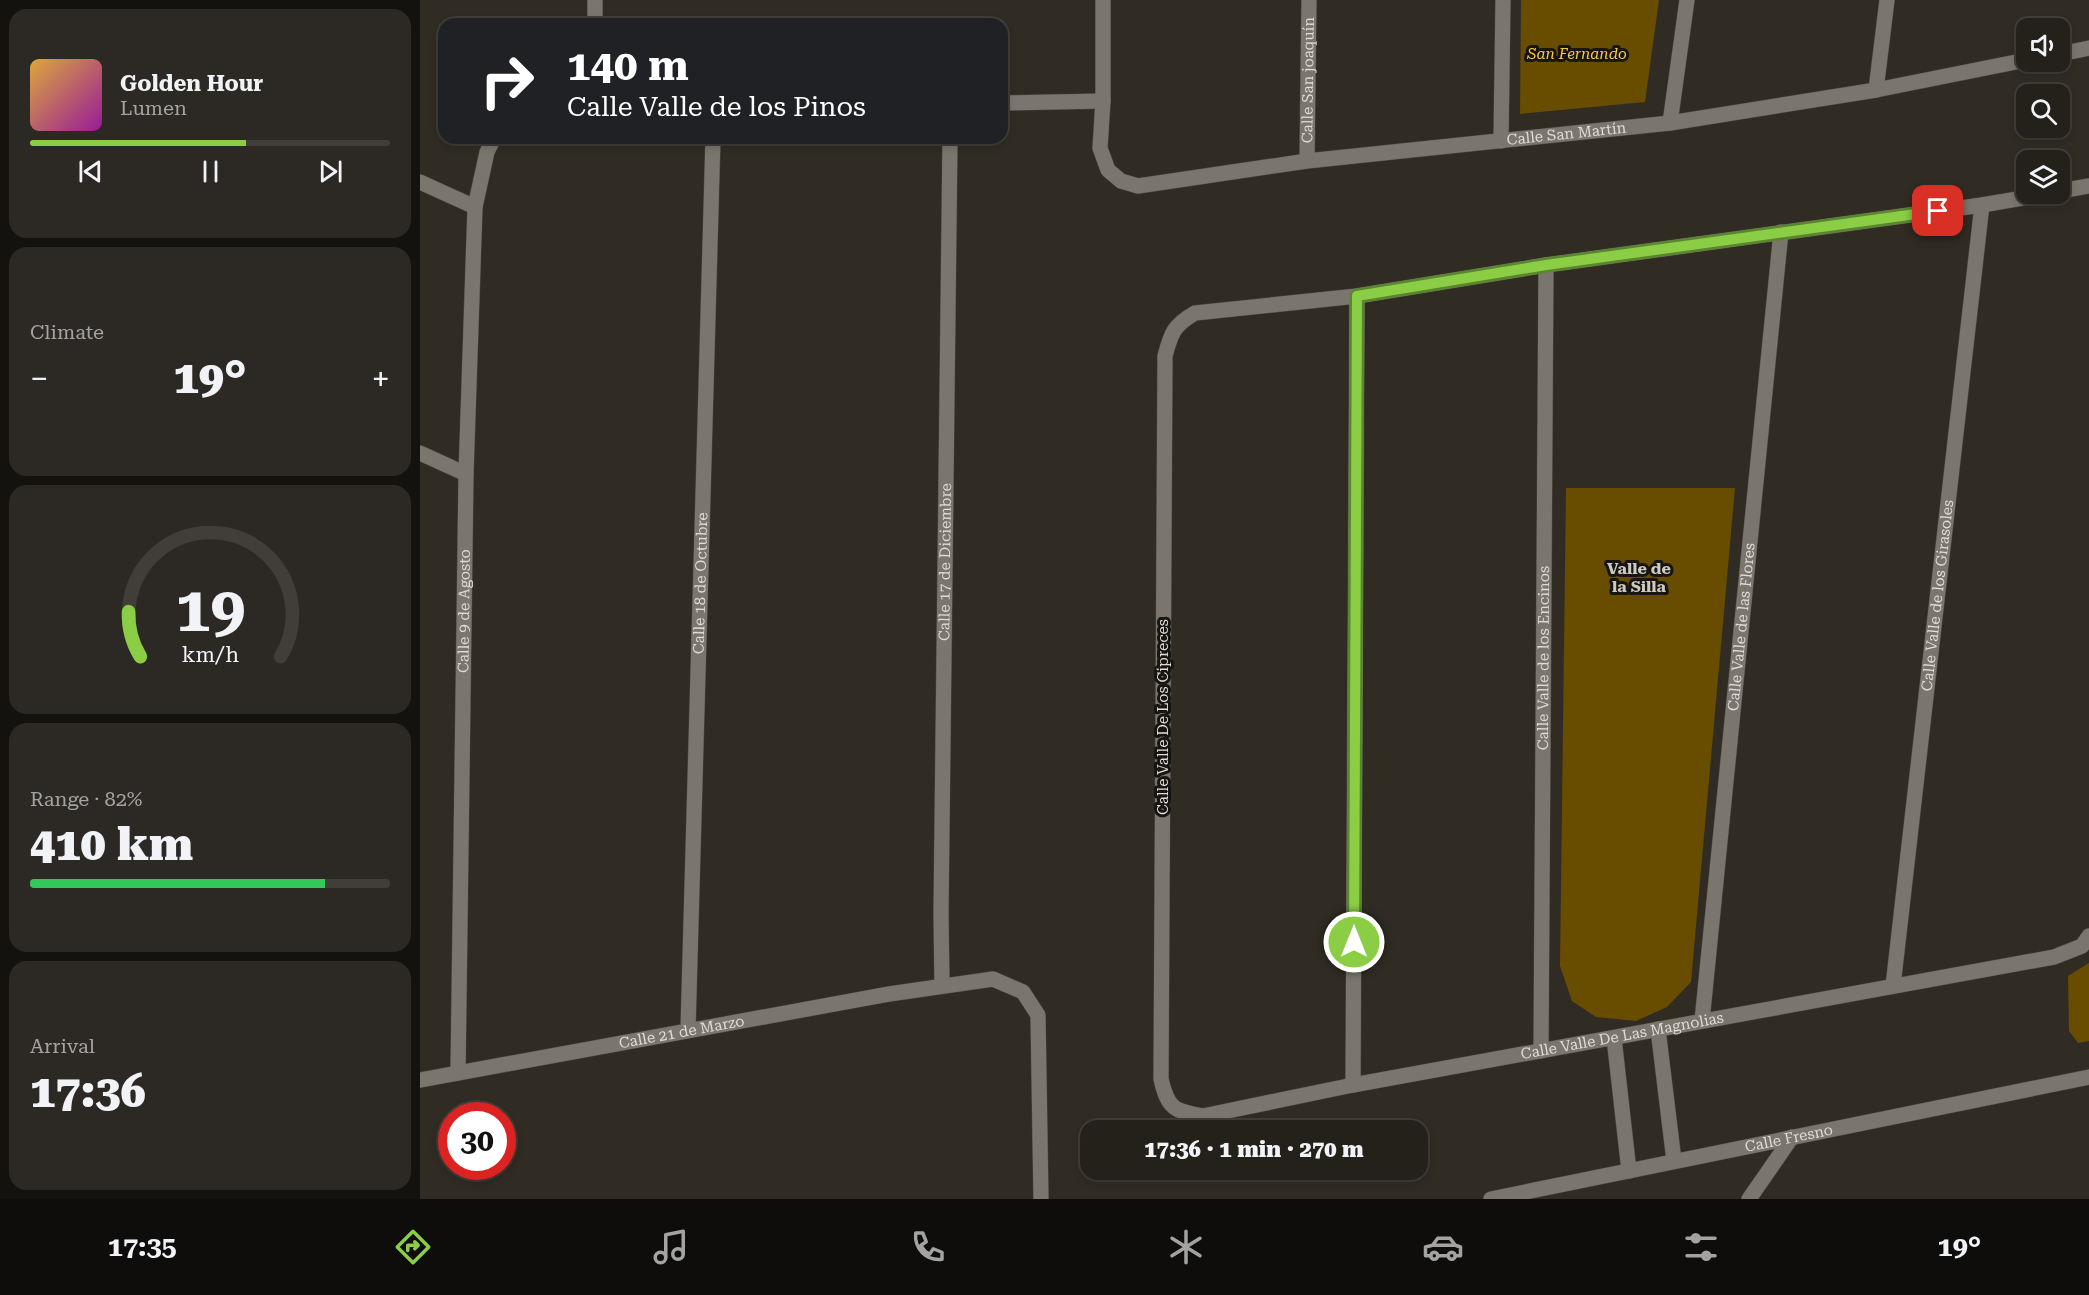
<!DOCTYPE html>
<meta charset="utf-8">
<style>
body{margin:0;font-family:"Roboto Serif",serif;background:#2c2924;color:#f1f3f6;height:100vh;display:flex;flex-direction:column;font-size:22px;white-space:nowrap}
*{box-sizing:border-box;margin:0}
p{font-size:20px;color:#a3a3a3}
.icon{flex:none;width:33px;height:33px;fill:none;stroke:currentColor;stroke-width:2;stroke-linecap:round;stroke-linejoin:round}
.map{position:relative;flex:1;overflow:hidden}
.sheet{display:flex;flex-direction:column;gap:9px;padding:9px;background:#14120f;width:420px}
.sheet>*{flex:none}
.top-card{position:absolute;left:18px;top:18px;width:570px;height:126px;border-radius:18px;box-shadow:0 3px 9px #0003,0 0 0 2px #413e3a;background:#202124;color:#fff;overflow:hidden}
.fabs{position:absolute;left:1596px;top:18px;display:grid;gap:12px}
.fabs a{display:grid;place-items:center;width:54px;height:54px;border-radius:12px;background:#24211b;box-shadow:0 3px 9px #0003,0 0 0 2px #413e3a;font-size:30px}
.speed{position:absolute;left:18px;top:1102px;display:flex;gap:12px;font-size:30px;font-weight:700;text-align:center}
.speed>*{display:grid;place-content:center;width:78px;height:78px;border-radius:50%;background:#24211b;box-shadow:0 3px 9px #0003,0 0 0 2px #413e3a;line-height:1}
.speed .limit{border:9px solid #d22;background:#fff;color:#111}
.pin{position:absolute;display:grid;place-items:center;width:51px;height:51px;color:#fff;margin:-26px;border-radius:12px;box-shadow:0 3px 9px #0006}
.me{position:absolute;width:66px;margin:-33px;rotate:0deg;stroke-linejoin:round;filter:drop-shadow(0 0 4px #0008)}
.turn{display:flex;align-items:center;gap:21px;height:126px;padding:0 30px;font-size:27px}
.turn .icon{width:78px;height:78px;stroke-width:2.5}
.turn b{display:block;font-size:42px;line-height:51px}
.big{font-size:45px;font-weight:800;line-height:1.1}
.sheet .tile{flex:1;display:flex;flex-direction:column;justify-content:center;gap:9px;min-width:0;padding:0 21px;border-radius:18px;background:#2c2924}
.sheet .dial{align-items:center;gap:0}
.dial svg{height:156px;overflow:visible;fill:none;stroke:#413e3a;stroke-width:7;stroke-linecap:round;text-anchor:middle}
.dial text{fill:#f1f3f6;stroke:none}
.song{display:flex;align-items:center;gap:18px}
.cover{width:72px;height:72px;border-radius:9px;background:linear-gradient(135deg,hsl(40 70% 55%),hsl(300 70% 35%))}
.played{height:6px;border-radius:3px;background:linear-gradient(90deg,#8bce46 60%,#413e3a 60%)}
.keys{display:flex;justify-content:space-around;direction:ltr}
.heat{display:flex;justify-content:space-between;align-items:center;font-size:33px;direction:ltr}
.charge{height:9px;border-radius:4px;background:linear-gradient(90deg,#34c759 82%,#413e3a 0)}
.trip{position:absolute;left:660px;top:1120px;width:348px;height:60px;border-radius:18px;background:#24211b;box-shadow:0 3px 9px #0003,0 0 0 2px #413e3a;font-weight:800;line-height:60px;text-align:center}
.tab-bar{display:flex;height:96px;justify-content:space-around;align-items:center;background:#0e0d0b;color:#a3a3a3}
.tab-bar .icon{width:42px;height:42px}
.tab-bar .on{color:#8bce46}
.tab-bar b{font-size:27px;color:#f1f3f6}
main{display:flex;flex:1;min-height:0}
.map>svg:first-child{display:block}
</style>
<main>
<section class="sheet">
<div class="tile">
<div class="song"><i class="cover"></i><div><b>Golden Hour</b><p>Lumen</p></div></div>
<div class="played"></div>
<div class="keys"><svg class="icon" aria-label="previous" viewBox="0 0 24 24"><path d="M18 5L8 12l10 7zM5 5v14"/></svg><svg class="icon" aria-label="pause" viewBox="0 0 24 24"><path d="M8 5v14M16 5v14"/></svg><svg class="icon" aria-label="next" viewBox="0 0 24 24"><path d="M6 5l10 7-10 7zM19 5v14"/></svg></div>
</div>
<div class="tile"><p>Climate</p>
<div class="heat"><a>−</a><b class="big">19°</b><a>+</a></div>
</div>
<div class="tile dial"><svg viewBox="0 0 100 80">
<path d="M14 69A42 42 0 1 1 86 69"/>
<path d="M14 69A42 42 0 0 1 8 46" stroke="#8bce46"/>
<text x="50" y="56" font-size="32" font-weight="700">19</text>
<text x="50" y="72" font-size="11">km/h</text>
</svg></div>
<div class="tile"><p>Range · 82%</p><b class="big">410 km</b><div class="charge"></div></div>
<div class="tile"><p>Arrival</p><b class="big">17:36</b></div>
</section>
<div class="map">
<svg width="1669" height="1199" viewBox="0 0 1669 1199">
<rect width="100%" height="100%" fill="#302c24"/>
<g fill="#684c00">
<path d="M 1101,0 L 1239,0 L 1225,102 L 1100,114 Z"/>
<path d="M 1146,488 L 1315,488 L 1271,982 L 1247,1007 L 1216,1021 L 1176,1017 L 1152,1001 L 1140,966 Z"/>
<path d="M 1669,963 L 1669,1041 L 1658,1043 L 1649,1031 L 1648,976 Z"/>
</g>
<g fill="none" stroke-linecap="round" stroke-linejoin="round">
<g stroke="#4c4942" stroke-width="16">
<g id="minor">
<path id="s1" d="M 683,0 L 683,101 L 680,148 L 688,170 L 701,181 L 718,186 L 887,161 L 1250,123 L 1456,90 L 1606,60"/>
<path d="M 175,24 L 175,0"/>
<path d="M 1640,54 L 1669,48"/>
<path d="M 1456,90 L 1467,0"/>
<path d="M 582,103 L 683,101"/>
<path d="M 1250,123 L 1267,0"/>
<path d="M 1081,141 L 1083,0"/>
<path id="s2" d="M 887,161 L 889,0"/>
<path d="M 0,182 L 55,207"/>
<path d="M 1640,191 L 1669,186"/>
<path id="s3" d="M 1627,194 L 1562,205 L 1126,265 L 937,296 L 775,313 C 754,325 751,333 745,356 L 741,1079 C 748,1109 754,1111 783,1116 L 933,1085 L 1634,957 L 1662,946 L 1669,936"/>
<path d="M 0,453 L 46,474"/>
<path id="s4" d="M 522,985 L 521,913 L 530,138"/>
<path id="s5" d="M 1473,986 L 1562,205"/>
<path id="s6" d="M 1282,1021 L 1361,232"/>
<path d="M 1238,1029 L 1254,1161"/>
<path id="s7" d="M 268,1030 L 293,138"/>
<path d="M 1194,1038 L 1209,1171"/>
<path id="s8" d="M 1121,1051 L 1126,265"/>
<path id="s9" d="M 38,1073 L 46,474 L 55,207 L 67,152 L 74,138"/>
<path id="s10" d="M 0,1080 L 469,994 L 573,979 L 603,992 L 618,1015 L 621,1199"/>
<path d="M 933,1085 L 937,296"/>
<path id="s11" d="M 1071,1199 L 1669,1077"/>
<path d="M 1329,1199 L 1372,1137"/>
</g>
</g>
<use href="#minor" stroke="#7a766d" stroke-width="15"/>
</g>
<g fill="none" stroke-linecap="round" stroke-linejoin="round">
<g stroke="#5a862e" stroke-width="15">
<path id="route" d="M 934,942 L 937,296 L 1126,265 L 1518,211"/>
</g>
<use href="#route" stroke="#8bce46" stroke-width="10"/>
</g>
<g text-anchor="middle" stroke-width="6" stroke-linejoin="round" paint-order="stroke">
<g font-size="15" font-style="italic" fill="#fdc74b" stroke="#171511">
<text x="1157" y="59">San Fernando</text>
</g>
<g font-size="15" fill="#dfdcd7" stroke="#171511">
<text dy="5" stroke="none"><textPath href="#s2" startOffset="81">Calle San joaquín</textPath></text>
<text dy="5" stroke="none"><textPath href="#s1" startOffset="638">Calle San Martín</textPath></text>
<text dy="5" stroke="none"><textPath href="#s4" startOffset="423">Calle 17 de Diciembre</textPath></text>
<text dy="5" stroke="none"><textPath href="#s7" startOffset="447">Calle 18 de Octubre</textPath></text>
<text dy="5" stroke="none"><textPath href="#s5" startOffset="393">Calle Valle de los Girasoles</textPath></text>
<text dy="5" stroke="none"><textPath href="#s9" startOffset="462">Calle 9 de Agosto</textPath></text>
<text dy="5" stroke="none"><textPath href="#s6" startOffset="396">Calle Valle de las Flores</textPath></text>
<text dy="5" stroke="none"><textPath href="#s8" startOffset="393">Calle Valle de los Encinos</textPath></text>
<text transform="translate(743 717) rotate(-90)" y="5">Calle Valle De Los Cipreces</text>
<text dy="5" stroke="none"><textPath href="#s10" startOffset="266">Calle 21 de Marzo</textPath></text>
<text dy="5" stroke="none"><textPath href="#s3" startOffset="2127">Calle Valle De Las Magnolias</textPath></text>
<text dy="5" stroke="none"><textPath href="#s11" startOffset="304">Calle Fresno</textPath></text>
</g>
<g font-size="16" font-weight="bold" fill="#cfcac0" stroke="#171511">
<text x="1219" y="574">Valle de<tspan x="1219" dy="18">la Silla</tspan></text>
</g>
</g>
</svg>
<div class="fabs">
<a><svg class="icon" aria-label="sound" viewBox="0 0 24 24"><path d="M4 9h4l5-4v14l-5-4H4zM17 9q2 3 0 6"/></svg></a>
<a><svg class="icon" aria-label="search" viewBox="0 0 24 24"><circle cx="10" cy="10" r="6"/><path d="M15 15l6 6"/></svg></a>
<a><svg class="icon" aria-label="layers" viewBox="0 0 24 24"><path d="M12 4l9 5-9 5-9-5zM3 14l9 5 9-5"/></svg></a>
</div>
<div class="speed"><div class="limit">30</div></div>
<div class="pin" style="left:1518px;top:211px;background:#d93025"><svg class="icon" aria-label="arrive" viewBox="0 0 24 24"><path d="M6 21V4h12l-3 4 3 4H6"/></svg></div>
<svg class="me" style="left:934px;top:942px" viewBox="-20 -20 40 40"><circle r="17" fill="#8bce46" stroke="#fff" stroke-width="3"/><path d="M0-11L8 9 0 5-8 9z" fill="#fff"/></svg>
<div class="trip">17:36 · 1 min · 270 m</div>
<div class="top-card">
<div class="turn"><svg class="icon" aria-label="right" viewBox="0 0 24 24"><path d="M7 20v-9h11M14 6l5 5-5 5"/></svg><div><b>140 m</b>Calle Valle de los Pinos</div></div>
</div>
</div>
</main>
<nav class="tab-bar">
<b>17:35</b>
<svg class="icon on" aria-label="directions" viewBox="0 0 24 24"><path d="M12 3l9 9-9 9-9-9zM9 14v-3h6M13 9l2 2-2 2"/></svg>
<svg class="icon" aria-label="music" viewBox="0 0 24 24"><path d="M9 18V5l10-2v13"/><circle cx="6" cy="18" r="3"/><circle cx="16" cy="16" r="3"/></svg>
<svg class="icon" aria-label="phone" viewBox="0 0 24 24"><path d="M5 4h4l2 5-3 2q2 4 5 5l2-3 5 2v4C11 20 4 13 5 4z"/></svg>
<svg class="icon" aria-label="climate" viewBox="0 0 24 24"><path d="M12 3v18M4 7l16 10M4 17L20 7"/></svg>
<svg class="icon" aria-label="car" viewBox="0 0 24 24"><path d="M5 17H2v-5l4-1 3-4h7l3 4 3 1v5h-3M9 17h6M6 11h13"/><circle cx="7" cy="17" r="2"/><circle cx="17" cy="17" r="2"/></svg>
<svg class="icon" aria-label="filters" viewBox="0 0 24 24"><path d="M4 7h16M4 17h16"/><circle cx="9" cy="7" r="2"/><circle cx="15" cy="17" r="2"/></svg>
<b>19°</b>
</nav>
